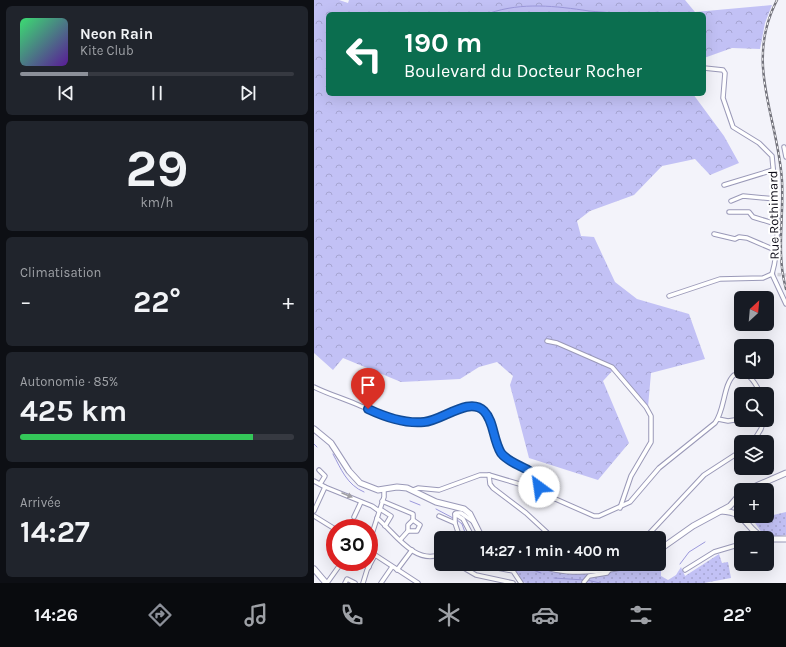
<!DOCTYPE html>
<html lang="fr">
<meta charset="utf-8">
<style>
body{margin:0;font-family:Karla,sans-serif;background:#20242c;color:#f1f3f6;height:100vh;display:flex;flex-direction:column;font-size:15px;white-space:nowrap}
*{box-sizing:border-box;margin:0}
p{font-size:13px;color:#9ea1a6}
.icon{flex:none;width:22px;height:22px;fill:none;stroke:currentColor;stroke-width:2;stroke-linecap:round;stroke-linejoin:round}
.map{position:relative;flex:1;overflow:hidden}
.side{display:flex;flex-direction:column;gap:6px;padding:6px;background:#0d0f14;width:314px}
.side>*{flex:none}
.guide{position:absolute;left:12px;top:12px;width:380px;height:84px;border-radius:6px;box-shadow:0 4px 16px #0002;background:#0b6e4f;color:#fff;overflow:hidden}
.needle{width:26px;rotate:26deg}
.tools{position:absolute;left:420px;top:291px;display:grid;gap:8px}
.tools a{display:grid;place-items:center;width:40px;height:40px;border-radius:6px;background:#171b24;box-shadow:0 4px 16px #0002;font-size:20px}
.speed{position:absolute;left:12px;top:519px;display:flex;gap:8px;font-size:20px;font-weight:700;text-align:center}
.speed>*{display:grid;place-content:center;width:52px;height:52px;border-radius:50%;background:#171b24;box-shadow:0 4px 16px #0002;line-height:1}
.speed .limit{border:6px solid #d22;background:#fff;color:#111}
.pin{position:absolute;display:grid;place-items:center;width:34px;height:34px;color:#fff;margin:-41px -17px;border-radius:50% 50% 50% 0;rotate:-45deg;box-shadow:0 0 4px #0007}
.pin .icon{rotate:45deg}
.me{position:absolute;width:44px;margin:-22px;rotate:329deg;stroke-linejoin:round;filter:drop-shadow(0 0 3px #0008)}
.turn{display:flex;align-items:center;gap:14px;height:84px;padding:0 12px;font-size:18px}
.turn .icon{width:52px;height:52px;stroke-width:2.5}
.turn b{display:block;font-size:28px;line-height:34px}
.big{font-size:30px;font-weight:700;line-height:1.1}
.side .card{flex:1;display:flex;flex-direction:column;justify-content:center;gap:6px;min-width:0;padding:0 14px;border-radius:6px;background:#20242c}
.side .dial{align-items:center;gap:0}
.dial b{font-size:52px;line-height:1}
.song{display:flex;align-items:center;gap:12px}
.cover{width:48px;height:48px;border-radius:6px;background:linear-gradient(135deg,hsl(140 70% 55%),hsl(270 70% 35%))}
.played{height:4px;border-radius:2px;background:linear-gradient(90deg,#8c9099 25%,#363941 25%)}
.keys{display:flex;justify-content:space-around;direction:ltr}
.heat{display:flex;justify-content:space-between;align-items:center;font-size:22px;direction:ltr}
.charge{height:6px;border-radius:3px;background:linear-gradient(90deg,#34c759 85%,#363941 0)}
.trip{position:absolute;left:120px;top:531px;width:232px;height:40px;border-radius:6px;background:#171b24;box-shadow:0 4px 16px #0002;font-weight:700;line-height:40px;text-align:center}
.tab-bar{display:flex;height:64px;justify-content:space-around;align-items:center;background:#090b0e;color:#9ea1a6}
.tab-bar .icon{width:28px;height:28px}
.tab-bar .active{color:#8c9099}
.tab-bar b{font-size:18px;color:#f1f3f6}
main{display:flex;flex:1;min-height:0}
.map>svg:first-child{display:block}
</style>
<main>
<section class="side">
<div class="card">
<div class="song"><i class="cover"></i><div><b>Neon Rain</b><p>Kite Club</p></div></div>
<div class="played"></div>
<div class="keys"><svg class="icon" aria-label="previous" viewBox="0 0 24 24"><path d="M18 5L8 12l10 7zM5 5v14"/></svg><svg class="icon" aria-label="pause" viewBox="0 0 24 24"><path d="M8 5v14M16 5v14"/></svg><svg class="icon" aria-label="next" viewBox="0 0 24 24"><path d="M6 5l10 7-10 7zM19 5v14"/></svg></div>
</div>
<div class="card dial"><b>29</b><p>km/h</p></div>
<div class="card"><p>Climatisation</p>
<div class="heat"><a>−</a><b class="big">22°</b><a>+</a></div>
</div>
<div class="card"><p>Autonomie · 85%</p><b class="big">425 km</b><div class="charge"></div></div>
<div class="card"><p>Arrivée</p><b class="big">14:27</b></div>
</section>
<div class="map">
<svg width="472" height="583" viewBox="0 0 472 583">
<defs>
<pattern id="forest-crowns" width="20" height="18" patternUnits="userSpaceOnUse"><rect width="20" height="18" fill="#c2c1f5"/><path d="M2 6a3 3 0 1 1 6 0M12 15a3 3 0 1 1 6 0" fill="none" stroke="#a6a5d1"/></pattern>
<pattern id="park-dots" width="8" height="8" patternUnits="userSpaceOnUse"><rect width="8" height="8" fill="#c2c1f5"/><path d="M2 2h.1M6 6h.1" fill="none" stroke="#a6a5d1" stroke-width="1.8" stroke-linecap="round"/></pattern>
</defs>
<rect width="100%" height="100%" fill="#f3f3fa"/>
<path fill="url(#forest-crowns)" d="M 0,0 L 25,0 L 34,3 L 35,0 L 371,0 L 381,12 L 458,5 L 451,23 L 446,49 L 418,48 L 390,58 L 390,14 L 14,14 L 14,94 L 379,94 L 410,136 L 425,163 L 396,175 L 381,159 L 348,166 L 320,195 L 276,211 L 263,221 L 267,236 L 280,237 L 301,282 L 323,299 L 375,314 L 391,359 L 337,373 L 334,407 L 301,368 L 289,381 L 315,443 L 284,480 L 215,458 L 196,385 L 199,376 L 183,362 L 165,367 L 146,379 L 87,382 L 29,358 L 19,370 L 0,353 Z"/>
<g fill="url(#park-dots)">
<path d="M 472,512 L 472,535 L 458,537 L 450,536 L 439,520 Z"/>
<path d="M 405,554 L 408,563 L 414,562 L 417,578 L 390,583 L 212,583 L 208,582 L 200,570 L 181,566 L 181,564 L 209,564 L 217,566 L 222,564 L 236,571 L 274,574 L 294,572 L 322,564 L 344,564 L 347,567 L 347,576 L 354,580 L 362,575 L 367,567 L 371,576 Z"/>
</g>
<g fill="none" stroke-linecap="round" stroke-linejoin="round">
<g stroke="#9c99dc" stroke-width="1">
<path d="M 176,13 C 208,2 242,6 275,11 C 284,12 294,12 303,14"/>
<path d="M 332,14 L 344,12 L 348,14"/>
<path d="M 0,444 L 3,447"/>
<path d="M 19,454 C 27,469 33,485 50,492"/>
<path d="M 96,501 L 106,505"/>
<path d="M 122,509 L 139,518"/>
<path d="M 142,519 L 148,524 L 153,538"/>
<path d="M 203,564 L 227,573"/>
<path d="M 366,564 L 375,552 L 391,542"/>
<path d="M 240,578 L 270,580"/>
<path d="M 273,580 L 286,583"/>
</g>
<path stroke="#d1d1d9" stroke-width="3.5" stroke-dasharray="3.5 2" stroke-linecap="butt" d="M 458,274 L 472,275"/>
<g stroke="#9a99b8" stroke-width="5.5">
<g id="minor">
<path d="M 390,68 L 409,70 L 411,73 L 409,98 L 419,127 L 445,143 L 458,156 C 461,190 468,241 458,274"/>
<path d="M 470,147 L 472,157"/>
<path d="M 410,185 L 459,170"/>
<path d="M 417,201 L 429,196 L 462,199"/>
<path d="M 415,212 L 435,212 L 439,217 L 462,224"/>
<path d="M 400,234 L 421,239 L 425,237 L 433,238 L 461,250"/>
<path d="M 458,274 L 472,304"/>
<path d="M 355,296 L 406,279 L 449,278 L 458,274"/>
<path d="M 233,341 L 243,343 L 298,367 L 332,407 L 337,416 L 337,442 L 317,476 L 306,508"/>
<path d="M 0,387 C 14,394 28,398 42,404 C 64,413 85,424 109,422 C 128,421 145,401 164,407 C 178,412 178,442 188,454 C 201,468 232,470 224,491"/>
<path d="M 404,419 L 414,421 L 427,419"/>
<path d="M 439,442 L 447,429 L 450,420"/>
<path d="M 5,470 L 11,476 L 6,484"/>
<path d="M 175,475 L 176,484 L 179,488 L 212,513 L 239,538"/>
<path d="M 0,481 L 11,487 L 58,506 L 65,511"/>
<path d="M 99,490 L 104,488 L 125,490 L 166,475 L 175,475 L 212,486 L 280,516 L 285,516 L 316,502 L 345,468 L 401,423 C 411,410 409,385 420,375 C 435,369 441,383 447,394"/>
<path d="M 68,501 L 99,514 L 99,520 L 106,525 L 103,531 L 94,531"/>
<path d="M 66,509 L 77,516 L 71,526"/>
<path d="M 0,511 L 11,487"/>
<path d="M 142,513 L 147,513 L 160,522"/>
<path d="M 141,514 L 149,519 L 159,538"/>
<path d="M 141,514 L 141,523 L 146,538"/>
<path d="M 0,516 L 21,529"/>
<path d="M 125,516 L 141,523"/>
<path d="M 40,517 L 47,502"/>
<path d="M 63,518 C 80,532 101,566 127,554"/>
<path d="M 331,538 L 390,475 L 427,451"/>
<path d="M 86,540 L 94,531 L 94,525 L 99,520"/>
<path d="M 55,543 L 70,497 L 70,490"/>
<path d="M 55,551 L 104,583"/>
<path d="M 45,562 L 55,567"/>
<path d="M 143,564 L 162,575 L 199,583"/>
<path d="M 163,564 L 199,571 L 207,583"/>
<path d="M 83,570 L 98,550"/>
<path d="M 371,570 L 400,552 L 427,544"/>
<path d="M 270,582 L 275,576 L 293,573 L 296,569"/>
<path d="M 13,583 L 28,562"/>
<path d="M 31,583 L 33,579 L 41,583"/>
<path d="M 49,583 L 53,570 L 61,555"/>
<path d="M 67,583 L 78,567"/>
</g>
</g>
<g stroke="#9a99b8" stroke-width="7">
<g id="secondary">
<path d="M 0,429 L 17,443 L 35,471 L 46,483 L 64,490 L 83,487 L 93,488 L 122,502 L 150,509 L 156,514 L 168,538"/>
<path d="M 433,490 L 472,473"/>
<path d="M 427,495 L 424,504 L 427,512"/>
<path d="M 407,511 C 434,512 430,528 450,538"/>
<path d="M 453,539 L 472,539"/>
<path d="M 345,550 L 379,526 L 416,506 L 427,493"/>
<path d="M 227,564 C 247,576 298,571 319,564"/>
<path d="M 0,569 L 12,583"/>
</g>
</g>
<use href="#minor" stroke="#fff" stroke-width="3.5"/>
<use href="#secondary" stroke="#fff" stroke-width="5"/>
<g stroke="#73737c" stroke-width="2.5">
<path id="rail" d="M 463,0 C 430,64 464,116 468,181 C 470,217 462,253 472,289"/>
</g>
<use href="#rail" stroke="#fff" stroke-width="1" stroke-dasharray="3" stroke-linecap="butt"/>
</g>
<defs><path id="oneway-solid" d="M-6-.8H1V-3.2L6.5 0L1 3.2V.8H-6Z"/></defs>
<use fill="#a09fa4" href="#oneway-solid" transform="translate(33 495) rotate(23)"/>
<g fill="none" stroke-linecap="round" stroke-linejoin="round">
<g stroke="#114b97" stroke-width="10">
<path id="route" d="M 54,409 C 71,417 91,424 110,422 C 128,421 155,396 170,411 C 180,421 179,440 187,453 C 197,466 218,467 226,481 L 225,487"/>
</g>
<use href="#route" stroke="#1a73e8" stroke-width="7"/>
</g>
<g text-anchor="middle" stroke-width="4" stroke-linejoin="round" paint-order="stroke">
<g font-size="13" fill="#11101b" stroke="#fff">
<text transform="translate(459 215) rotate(-91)" y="5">Rue Rothimard</text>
</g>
</g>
</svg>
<div class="tools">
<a><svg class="needle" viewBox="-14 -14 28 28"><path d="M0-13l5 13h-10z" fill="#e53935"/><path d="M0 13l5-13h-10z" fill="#9ea1a6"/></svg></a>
<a><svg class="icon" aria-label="sound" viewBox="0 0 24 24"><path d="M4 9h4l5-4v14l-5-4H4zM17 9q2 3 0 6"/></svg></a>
<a><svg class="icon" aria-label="search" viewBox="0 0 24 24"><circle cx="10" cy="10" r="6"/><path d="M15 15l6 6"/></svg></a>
<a><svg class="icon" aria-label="layers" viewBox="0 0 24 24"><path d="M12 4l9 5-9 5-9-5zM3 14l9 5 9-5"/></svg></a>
<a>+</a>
<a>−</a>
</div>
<div class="speed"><div class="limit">30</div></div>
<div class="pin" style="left:54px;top:409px;background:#d93025"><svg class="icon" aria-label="arrive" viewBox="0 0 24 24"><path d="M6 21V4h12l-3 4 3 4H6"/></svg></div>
<svg class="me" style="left:225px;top:487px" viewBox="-20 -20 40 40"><circle r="19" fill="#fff"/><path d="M0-13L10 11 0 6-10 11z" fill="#1a73e8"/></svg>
<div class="trip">14:27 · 1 min · 400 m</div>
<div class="guide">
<div class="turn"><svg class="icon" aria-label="left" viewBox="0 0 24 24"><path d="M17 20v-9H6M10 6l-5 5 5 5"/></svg><div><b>190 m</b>Boulevard du Docteur Rocher</div></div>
</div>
</div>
</main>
<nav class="tab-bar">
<b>14:26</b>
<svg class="icon active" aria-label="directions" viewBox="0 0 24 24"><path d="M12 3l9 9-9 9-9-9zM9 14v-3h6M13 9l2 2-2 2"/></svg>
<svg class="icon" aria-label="music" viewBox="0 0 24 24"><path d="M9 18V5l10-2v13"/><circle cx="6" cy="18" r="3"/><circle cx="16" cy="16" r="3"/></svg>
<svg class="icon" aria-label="phone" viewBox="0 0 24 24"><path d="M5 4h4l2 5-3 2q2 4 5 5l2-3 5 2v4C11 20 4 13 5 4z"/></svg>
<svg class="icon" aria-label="climate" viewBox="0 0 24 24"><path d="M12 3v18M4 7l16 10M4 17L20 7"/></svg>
<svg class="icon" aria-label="car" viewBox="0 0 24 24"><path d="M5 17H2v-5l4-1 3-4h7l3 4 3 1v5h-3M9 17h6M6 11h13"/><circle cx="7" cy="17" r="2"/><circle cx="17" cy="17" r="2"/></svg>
<svg class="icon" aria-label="filters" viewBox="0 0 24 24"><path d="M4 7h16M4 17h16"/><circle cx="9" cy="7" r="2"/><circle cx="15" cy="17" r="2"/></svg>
<b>22°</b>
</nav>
